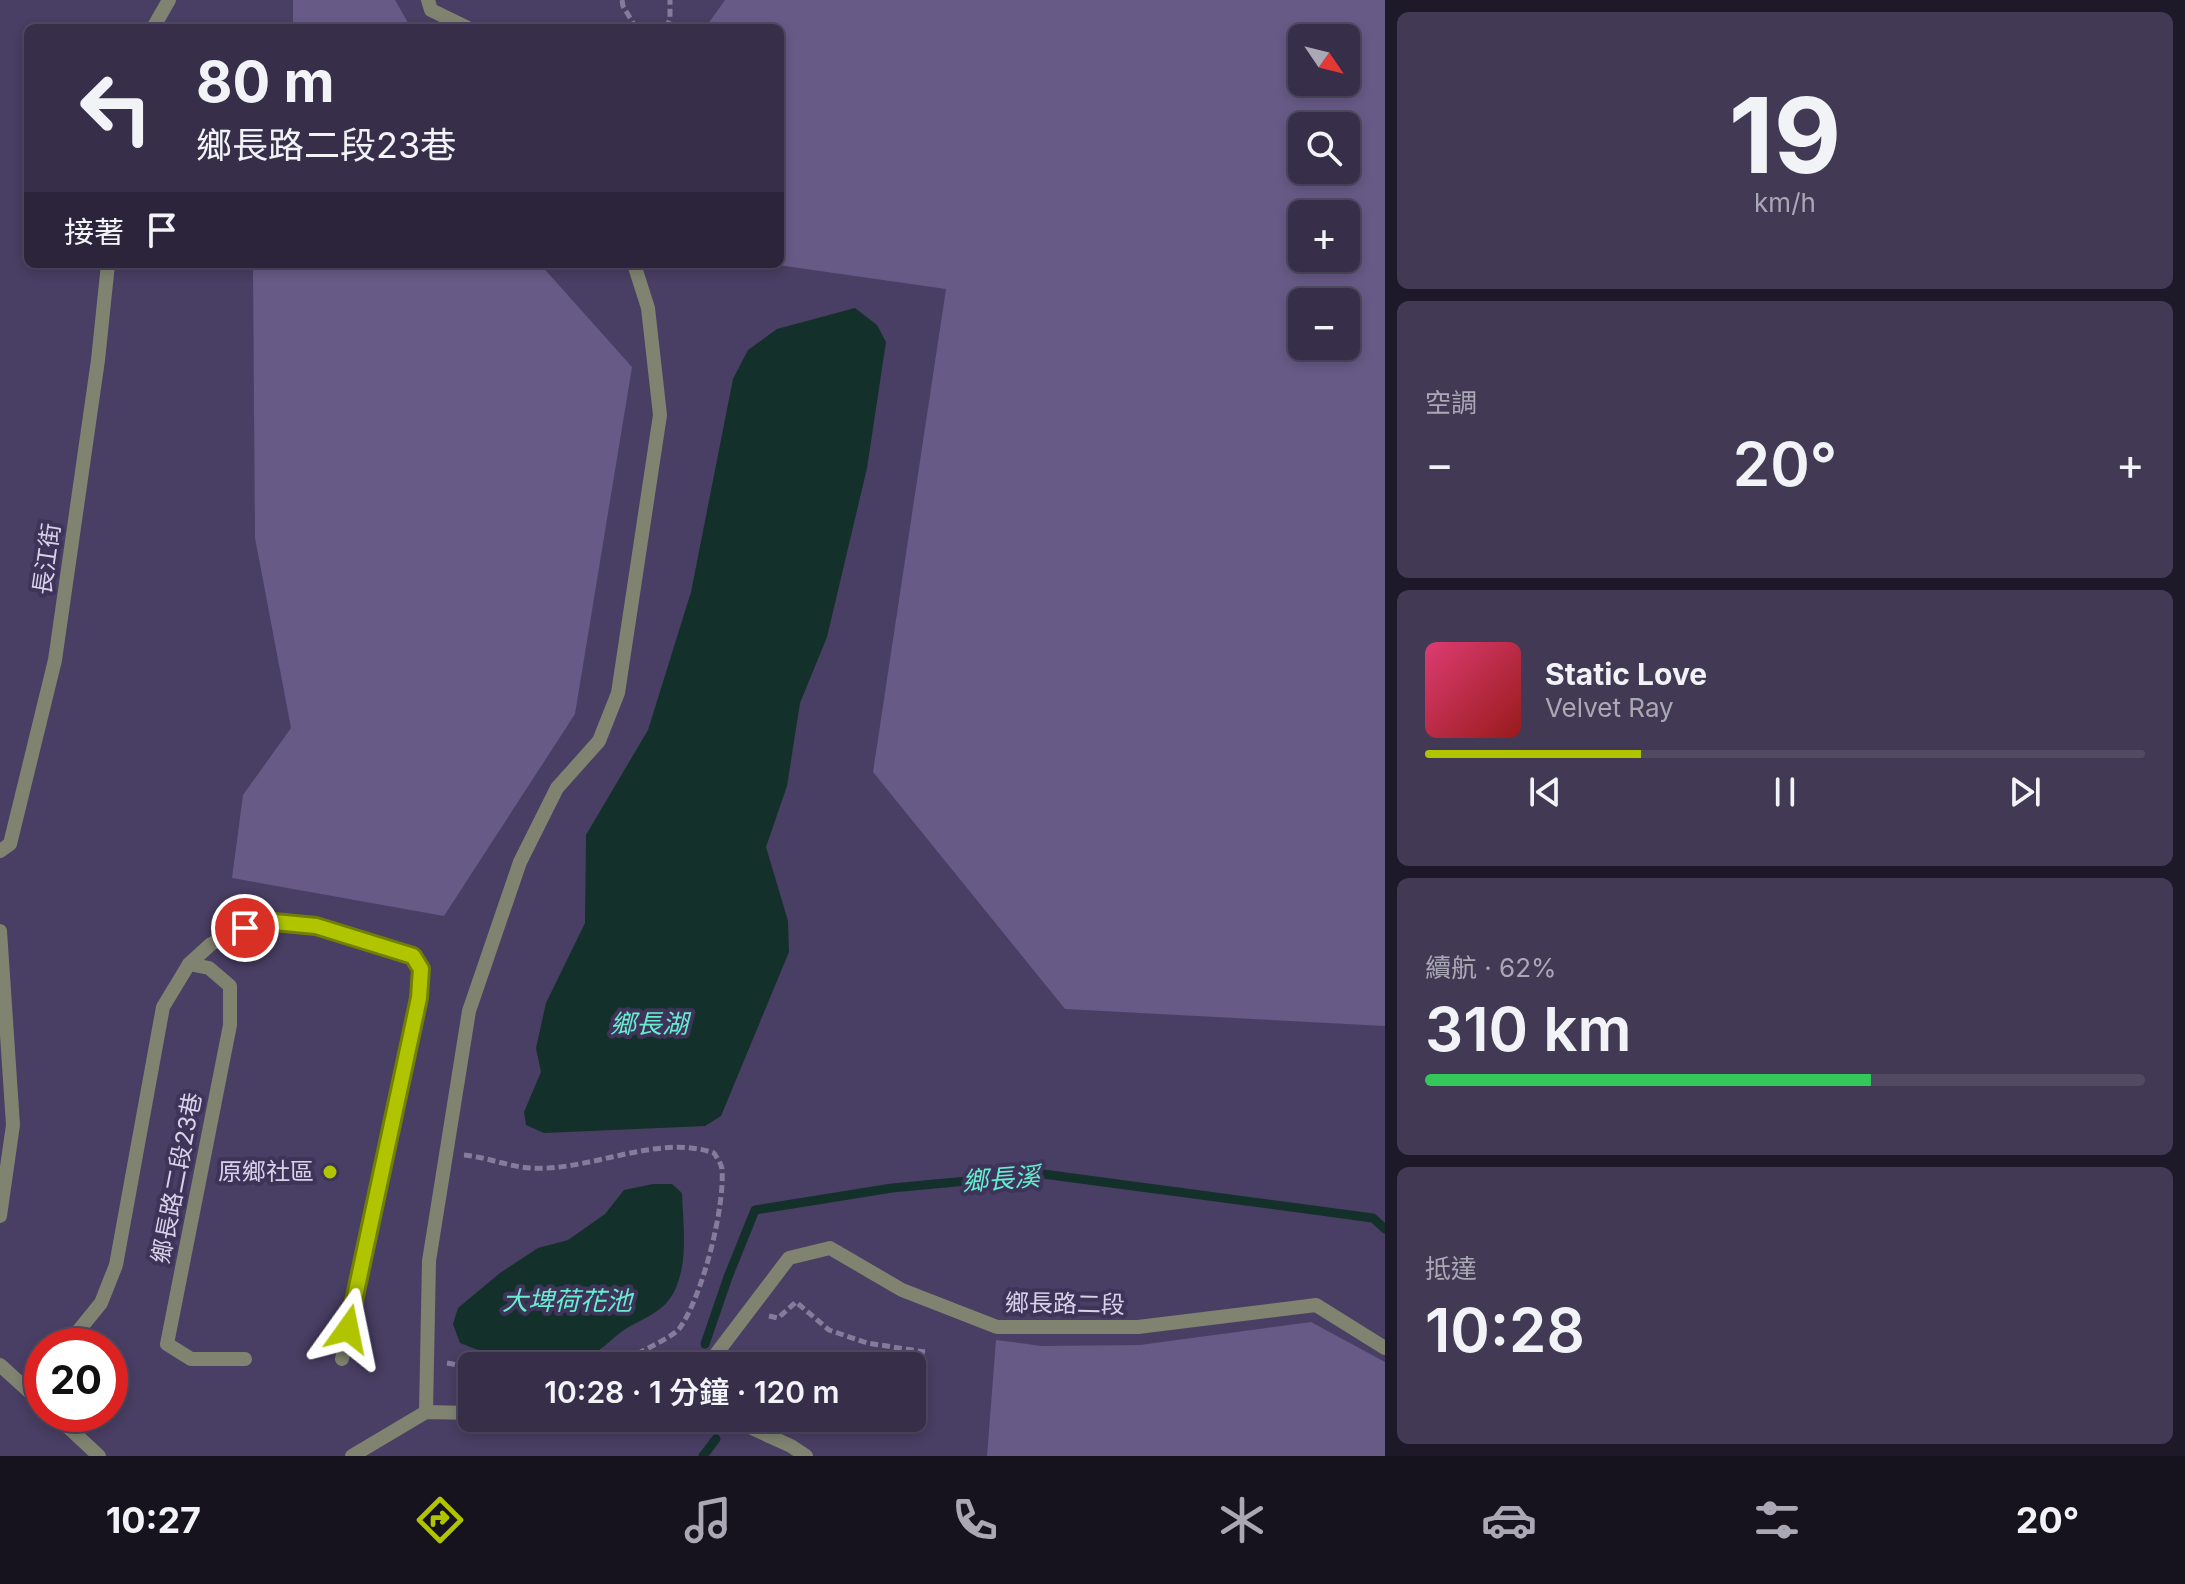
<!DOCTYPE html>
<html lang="zh-TW">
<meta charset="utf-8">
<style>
body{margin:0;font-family:Inter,"Noto Sans TC",sans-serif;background:#423a54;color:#f1f3f6;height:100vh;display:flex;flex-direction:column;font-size:30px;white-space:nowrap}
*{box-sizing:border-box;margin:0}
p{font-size:26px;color:#aaa8b5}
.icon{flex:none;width:44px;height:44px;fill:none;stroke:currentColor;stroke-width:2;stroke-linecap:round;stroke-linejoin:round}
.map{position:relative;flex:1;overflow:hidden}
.panel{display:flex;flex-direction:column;gap:12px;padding:12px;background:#1e1929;width:800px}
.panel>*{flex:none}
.hud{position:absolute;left:24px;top:24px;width:760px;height:244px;border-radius:12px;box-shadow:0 4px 12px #0003,0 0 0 2px #514a62;background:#372e4a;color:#f1f3f6;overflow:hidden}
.needle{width:52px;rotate:125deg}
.fabs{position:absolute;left:1288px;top:24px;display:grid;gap:16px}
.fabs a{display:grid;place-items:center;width:72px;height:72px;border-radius:12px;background:#372e4a;box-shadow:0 4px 12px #0003,0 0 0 2px #514a62;font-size:40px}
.speed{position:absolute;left:24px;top:1328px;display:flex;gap:16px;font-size:40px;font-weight:700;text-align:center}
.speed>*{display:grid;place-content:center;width:104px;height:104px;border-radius:50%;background:#372e4a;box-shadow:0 4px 12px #0003,0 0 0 2px #514a62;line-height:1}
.speed .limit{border:12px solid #d22;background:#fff;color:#111}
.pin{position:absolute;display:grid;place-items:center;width:68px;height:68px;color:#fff;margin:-34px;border:4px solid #fff;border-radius:50%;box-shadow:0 2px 8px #0007}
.me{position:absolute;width:88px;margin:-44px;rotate:12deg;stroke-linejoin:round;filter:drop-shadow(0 0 6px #0008)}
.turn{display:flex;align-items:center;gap:28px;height:168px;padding:0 40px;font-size:36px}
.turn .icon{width:104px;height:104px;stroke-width:2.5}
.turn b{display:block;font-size:56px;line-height:68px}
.then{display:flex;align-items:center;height:76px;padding:0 40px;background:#0003;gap:16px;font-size:30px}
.big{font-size:60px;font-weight:600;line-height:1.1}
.panel .card{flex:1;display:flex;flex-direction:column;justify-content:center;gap:12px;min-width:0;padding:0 28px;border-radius:12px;background:#423a54}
.panel .dial{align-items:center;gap:0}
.dial b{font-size:104px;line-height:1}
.song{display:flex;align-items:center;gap:24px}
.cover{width:96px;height:96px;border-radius:12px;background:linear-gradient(135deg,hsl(340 70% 55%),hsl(0 70% 35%))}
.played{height:8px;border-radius:4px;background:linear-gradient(90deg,#b0c500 30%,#514a62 30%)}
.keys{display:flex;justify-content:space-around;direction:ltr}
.heat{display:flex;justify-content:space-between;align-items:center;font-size:44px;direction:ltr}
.charge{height:12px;border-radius:6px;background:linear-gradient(90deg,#34c759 62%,#514a62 0)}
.trip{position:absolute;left:458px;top:1352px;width:468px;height:80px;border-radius:12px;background:#372e4a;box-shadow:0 4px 12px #0003,0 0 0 2px #514a62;font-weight:600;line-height:80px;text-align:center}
.tab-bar{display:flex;height:128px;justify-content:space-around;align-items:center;background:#16121e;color:#aaa8b5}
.tab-bar .icon{width:56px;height:56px}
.tab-bar .on{color:#b0c500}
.tab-bar b{font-size:36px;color:#f1f3f6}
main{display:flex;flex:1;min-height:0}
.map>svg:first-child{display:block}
</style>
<main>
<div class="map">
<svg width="1385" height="1456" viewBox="0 0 1385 1456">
<rect width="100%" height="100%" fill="#493e63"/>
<g fill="#675a87" fill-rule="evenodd">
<path d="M 293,0 L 395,0 L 411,28 L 293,28 Z"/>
<path d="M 725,0 L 1385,0 L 1385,1026 L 1065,1009 L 873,772 L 946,289 L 771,264 L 780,264 L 780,28 L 705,28 ZM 1302,38 L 1346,38 L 1346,82 L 1302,82 ZM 1302,126 L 1346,126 L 1346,170 L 1302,170 ZM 1302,214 L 1346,214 L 1346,258 L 1302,258 ZM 1302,302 L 1346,302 L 1346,346 L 1302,346 Z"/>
<path d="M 253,264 L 540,264 L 632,367 L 575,714 L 444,916 L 232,878 L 243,795 L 291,728 L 255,538 Z"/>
<path d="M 1311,1322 L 1385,1362 L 1385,1456 L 987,1456 L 996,1340 L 1042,1346 L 1140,1345 Z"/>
</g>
<g fill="#13312a">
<path d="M 855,308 L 877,325 L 886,342 L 867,468 L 827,637 L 800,703 L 787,786 L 766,847 L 788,921 L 789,952 L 721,1116 L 705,1126 L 544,1133 L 526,1125 L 524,1112 L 541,1072 L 536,1048 L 546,1003 L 585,923 L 586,835 L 648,730 L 691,592 L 733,379 L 748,350 L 777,329 Z"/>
<path d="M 653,1184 L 672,1184 L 682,1193 C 683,1223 688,1257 677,1285 C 668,1310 648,1316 627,1328 C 615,1335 605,1348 592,1354 C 550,1373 501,1360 460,1343 L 453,1324 L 458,1308 L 500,1273 L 538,1248 L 568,1240 L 605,1214 L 624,1190 Z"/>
</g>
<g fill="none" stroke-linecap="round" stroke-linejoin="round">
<g stroke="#13312a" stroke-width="9">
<path d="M 705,1344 L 728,1277 L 755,1210 L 892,1188 L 1043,1174 L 1373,1218 L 1385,1229"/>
<path d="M 703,1456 L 716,1439"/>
</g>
<g stroke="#857c9b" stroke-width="5" stroke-dasharray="8 4" stroke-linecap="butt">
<path d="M 622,0 L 623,6 L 636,28"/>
<path d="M 666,28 L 670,19 L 670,0"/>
<path d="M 464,1155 C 487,1157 509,1167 531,1168 C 589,1172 658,1133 714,1153 C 717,1158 721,1163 722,1169 C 725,1208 702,1298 679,1329 C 672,1338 627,1358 614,1366"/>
<path d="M 769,1316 L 778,1318 L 796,1302 L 829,1330 L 867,1343 L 925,1352"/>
<path d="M 447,1363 L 458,1365 L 462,1373 L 472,1378"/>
</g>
<g stroke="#7f8370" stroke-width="14">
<path d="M 428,0 L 431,10 L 468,28"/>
<path d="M 153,28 L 169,0"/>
<path d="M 0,851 L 10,844 L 55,660 L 98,360 L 108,264"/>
<path d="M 0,931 L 13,1125 L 0,1216"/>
<path d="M 189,964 L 209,968 L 230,986 L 230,1025 L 167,1344 L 191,1359 L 245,1359"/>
<path d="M 66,1346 L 101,1303 L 116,1265 L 163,1007 L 189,964 L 211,944 L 245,928 L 274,922 L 316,926 L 413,956 L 421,969 L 419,998 L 342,1359"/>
<path d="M 0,1365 L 42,1403"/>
<path d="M 707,1366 L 789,1258 L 830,1248 L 902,1290 L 997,1327 L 1138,1327 L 1316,1305 L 1385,1348"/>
<path d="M 25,1386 L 42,1369"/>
<path d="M 426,1412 L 429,1261 L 469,1011 L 520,862 L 557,788 L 599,741 L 618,693 L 660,415 L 648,308 L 634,264"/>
<path d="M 54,1414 L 99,1456"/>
<path d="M 730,1418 L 791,1446 L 806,1456"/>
<path d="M 352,1456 L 426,1412 L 472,1413"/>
</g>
</g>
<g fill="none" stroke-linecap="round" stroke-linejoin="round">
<g stroke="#728000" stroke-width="20">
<path id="route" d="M 245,928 L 274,922 L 316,926 L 413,956 L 421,969 L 419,998 L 348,1329"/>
</g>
<use href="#route" stroke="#b0c500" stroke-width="14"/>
</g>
<circle fill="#b0c500" stroke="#3e3358" stroke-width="3" cx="330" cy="1172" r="8"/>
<g text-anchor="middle" stroke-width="8" stroke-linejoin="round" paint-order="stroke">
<g font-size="24" fill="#d8d2e9" stroke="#3e3358">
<text transform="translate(47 559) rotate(-82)" y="8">長江街</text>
<text transform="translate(177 1178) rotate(-79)" y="8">鄉長路二段23巷</text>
<text transform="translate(1065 1304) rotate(1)" y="8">鄉長路二段</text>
</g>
<g font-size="24" fill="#d8d2e9" stroke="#3e3358" text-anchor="end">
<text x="314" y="1180">原鄉社區</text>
</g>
<g font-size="26" font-style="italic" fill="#66edd0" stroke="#3e3358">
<text x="649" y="1033">鄉長湖</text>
<text transform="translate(1001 1179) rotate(-4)" y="9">鄉長溪</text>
<text x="567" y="1310">大埤荷花池</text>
</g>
</g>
</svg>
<div class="fabs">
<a><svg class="needle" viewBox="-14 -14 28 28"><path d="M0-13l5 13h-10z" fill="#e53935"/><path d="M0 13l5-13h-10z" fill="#aaa8b5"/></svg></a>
<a><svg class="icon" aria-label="search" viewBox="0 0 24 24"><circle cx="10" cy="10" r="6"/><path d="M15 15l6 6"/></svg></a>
<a>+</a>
<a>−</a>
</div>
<div class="speed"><div class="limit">20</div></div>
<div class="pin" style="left:245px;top:928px;background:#d93025"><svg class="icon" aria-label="arrive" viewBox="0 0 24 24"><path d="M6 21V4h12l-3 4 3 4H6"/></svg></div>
<svg class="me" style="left:348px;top:1329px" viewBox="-20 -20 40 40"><path d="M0-17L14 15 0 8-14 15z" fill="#b0c500" stroke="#fff" stroke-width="4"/></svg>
<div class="trip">10:28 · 1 分鐘 · 120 m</div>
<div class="hud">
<div class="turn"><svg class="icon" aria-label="left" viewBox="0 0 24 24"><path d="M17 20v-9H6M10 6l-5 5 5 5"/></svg><div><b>80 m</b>鄉長路二段23巷</div></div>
<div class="then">接著<svg class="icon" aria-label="arrive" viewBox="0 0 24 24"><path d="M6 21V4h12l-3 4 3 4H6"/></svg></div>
</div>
</div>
<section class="panel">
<div class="card dial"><b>19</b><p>km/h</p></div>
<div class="card"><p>空調</p>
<div class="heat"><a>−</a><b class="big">20°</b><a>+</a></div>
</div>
<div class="card">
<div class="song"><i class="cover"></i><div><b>Static Love</b><p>Velvet Ray</p></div></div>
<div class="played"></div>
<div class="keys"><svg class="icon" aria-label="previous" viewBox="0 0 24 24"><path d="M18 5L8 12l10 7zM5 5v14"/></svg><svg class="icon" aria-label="pause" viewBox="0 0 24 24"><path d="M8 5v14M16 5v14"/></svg><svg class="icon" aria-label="next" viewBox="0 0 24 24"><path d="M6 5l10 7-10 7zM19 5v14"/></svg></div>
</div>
<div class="card"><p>續航 · 62%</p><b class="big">310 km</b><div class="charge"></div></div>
<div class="card"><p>抵達</p><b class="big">10:28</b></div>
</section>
</main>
<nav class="tab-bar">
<b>10:27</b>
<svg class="icon on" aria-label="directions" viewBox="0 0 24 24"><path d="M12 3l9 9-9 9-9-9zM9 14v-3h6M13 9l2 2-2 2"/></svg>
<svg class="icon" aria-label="music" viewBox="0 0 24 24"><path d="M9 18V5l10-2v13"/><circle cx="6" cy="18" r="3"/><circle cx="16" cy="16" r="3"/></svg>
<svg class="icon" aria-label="phone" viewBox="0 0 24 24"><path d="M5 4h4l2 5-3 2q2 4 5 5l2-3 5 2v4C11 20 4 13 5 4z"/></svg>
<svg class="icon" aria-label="climate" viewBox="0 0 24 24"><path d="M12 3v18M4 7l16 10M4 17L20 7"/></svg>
<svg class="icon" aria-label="car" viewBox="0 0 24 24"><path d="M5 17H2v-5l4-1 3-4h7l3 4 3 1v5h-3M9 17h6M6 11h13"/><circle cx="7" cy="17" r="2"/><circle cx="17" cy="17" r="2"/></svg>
<svg class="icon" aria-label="filters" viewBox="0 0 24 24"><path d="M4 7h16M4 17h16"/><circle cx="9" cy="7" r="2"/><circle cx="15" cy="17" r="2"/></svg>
<b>20°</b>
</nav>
